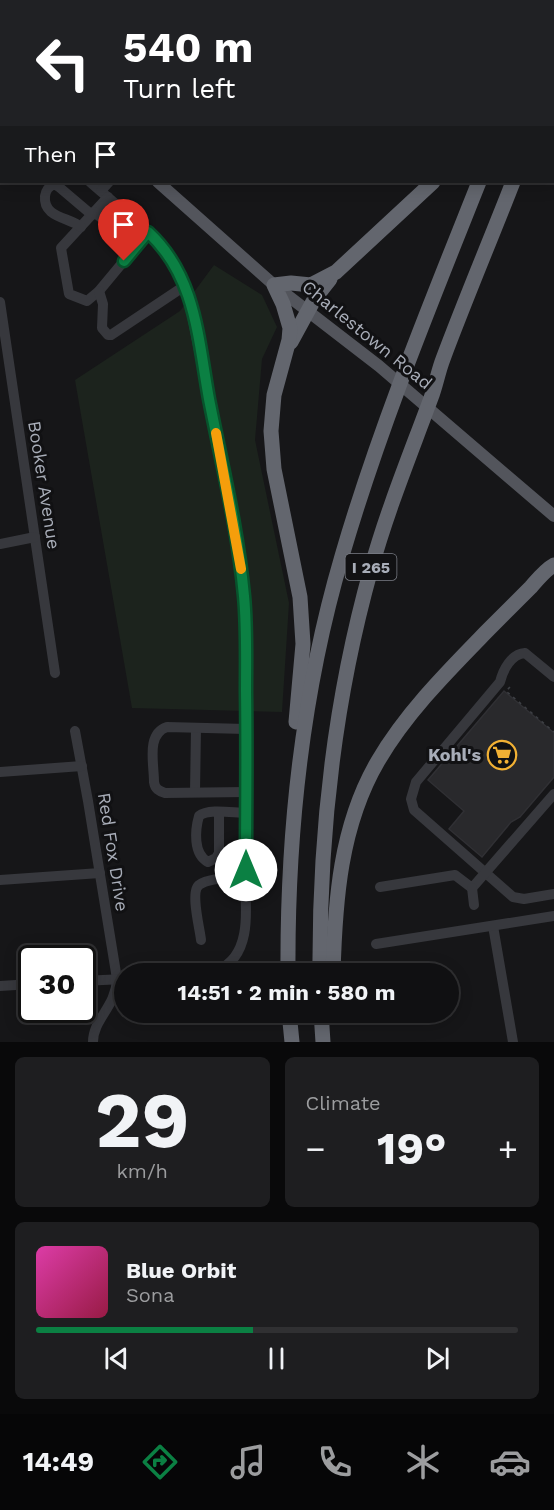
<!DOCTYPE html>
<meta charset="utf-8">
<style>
body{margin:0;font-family:"Work Sans",sans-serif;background:#1e1e20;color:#f1f3f6;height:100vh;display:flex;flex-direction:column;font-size:22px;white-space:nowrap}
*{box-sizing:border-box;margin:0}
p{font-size:20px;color:#9c9d9f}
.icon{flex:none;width:33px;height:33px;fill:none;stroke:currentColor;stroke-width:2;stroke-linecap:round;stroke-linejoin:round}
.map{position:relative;height:1042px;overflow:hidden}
.sheet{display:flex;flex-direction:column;gap:15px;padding:15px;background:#09090a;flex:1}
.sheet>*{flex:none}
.hud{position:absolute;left:0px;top:0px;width:555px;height:183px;box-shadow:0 3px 15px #0003,0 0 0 2px #303032;background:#202124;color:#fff;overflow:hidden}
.speed{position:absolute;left:18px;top:945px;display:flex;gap:12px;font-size:30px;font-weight:700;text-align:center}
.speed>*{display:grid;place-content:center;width:78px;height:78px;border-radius:50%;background:#101012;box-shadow:0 3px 15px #0003,0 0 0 2px #303032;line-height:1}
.speed .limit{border:3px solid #111;border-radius:9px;background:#fff;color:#111}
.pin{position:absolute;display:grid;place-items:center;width:51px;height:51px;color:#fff;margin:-62px -26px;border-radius:50% 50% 50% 0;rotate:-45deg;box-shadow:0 0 6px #0007}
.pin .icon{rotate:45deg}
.me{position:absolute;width:66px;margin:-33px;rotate:0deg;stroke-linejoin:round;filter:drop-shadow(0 0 4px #0008)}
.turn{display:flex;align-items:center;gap:21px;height:126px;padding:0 24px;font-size:27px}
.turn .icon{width:78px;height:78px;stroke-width:2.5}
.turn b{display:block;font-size:42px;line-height:51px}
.then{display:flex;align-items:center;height:57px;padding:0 24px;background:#0003;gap:12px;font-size:22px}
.big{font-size:45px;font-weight:700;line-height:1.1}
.sheet .tile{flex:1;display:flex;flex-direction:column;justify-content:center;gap:9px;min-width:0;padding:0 21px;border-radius:9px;background:#1e1e20}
.sheet .dial{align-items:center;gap:0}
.dial b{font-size:78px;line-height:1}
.song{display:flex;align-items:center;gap:18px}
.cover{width:72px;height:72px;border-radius:9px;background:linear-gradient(135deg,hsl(320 70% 55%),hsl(340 70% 35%))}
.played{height:6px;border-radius:3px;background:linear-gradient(90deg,#0b8043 45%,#303032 45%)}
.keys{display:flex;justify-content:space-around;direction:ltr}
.heat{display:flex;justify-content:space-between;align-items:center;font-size:33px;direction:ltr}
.sheet .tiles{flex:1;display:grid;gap:15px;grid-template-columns:1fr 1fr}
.tile:last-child{grid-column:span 2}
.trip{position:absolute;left:114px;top:963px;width:345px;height:60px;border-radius:30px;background:#101012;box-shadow:0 3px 15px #0003,0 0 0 2px #303032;font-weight:700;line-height:60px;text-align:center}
.dock{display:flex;height:96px;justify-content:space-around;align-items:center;background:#060607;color:#9c9d9f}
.dock .icon{width:42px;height:42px}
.dock .current{color:#0b8043}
.dock b{font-size:27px;color:#f1f3f6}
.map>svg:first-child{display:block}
</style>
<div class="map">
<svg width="554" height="1042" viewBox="0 0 554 1042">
<rect width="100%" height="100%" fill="#161618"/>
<path fill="#222225" d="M 133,0 L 498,0 L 133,2 Z"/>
<path fill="#1c231d" d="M 214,265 L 262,295 L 277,327 L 262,359 L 255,440 L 289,603 L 282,712 L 132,708 L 75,380 L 180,311 Z"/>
<path fill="#29292c" stroke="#303034" stroke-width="1.5" d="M 504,691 L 554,733 L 554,777 L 520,817 L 511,822 L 482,857 L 449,829 L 464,811 L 428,780 Z"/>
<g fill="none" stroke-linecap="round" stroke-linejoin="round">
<g stroke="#3d3f44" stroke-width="1.5" stroke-dasharray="3 4.5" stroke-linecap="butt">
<path d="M 7,0 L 9,2"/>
<path d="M 510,687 L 506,691 L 554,732"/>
</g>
<g stroke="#37383d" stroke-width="10">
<path d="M 67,0 L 68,2"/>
<path d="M 172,0 L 172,2"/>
<path d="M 194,0 L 194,2"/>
<path d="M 44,2 L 46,0"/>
<path d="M 142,2 L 142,0"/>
<path d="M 386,2 L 386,0"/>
<path d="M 0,28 L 2,24"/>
<path d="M 0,53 L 2,49"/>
<path d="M 0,85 L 2,87"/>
<path d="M 0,125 L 2,125"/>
<path d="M 0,136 L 2,136"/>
<path d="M 90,182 C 126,214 166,240 186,285 L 240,559 L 246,614 L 247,651 L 245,886 C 247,914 250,958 217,970 C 211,972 204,972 198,974"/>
<path d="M 101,191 L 109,182"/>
<path d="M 108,197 L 61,248 L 69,294 L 87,301 L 99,291 L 148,232"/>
<path d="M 94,212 L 137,246"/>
<path d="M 81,227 C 69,217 43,218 45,196 C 46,190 48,187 54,184 L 59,187 L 92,215"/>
<path d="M 99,291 L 103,304 L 102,328 L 108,335 L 111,335 L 186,285"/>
<path d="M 0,302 L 55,673"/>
<path d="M 0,544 L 35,537"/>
<path d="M 554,677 L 525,653 C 511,654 503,670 500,682 L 416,782 L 411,799 L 414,810 L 513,897 L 524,899 L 554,894"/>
<path d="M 75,731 L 88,801 L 117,979 C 116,1007 93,1019 93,1042"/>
<path d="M 0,772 L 82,766"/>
<path d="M 195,792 L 196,728"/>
<path d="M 246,792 L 165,793 C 159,791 155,789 154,782 C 154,763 146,734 167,727 L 246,729"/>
<path d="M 219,813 L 219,853 L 216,858 L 208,862 C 193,854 195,830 199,816 C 209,808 233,813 246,813"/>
<path d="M 0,880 L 100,873"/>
<path d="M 380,887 L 455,875 L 472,888 L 554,794"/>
<path d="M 472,888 L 474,905"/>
<path d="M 493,926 L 513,1042"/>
<path d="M 201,940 C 200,929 190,892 199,885 C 207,878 234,877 245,876"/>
<path d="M 376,944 L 554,916"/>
<path d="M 82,981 L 124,979"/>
<path d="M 0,986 L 32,984"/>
</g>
<g stroke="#53555c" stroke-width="12">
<path d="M 0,12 L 2,13"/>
<path d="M 158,182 L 274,285 L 379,366 L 554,516"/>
</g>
<g stroke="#63666e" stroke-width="15">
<path d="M 538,2 L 538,0"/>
<path d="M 554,77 L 554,75"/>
<path d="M 291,342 L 315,298 L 330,279"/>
<path d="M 296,722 L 303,644 L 300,597 L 274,469 L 271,431 L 274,395 L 289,340 L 290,328 L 283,304 L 274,285 L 291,283 L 311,285 L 336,272 L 433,182"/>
<path d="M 288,974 C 287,833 302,692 342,556 C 379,429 430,305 479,182"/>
<path d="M 320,974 C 319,837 334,701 371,569 C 387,511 410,455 431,398 C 436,385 438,372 443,359 C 465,300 490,241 513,182"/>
<path d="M 333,974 C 335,901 340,826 378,761 C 406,713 447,672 486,632 C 501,617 516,602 531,587 C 538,579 545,570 554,565"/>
<path d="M 289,1012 L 292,1042"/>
<path d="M 321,1012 L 323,1042"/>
</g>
</g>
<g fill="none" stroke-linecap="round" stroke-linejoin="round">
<g stroke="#07532c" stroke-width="15">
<path id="route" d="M 124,261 L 148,232 C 196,276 198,339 209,399 C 222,465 238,530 244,596 C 247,628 246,660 246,692 C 247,751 246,810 246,870"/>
</g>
<use href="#route" stroke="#0b8043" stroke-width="10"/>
<path stroke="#f59e0b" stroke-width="10" d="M 216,433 L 241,569"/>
</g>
<defs>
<g id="supermarket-ring" transform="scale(1.5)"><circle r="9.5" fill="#111113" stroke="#f2b134" stroke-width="1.5"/><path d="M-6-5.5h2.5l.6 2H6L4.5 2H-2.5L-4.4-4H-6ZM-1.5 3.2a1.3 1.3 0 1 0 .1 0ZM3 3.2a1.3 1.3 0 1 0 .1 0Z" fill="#f2b134"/></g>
</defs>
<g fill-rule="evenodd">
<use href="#supermarket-ring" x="502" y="755"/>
</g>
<g text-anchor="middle" stroke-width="6" stroke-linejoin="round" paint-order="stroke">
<rect fill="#111113" stroke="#7b7e86" stroke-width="1.5" x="345.5" y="554" width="51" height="26" rx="4.5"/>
<g font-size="16" font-weight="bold" fill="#a8adb8">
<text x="371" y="573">I 265</text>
</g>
<g font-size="18" fill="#a8adb8" stroke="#111113">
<text transform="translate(367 335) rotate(39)" y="6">Charlestown Road</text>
<text transform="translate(44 485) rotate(81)" y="6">Booker Avenue</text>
<text transform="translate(113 852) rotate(81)" y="6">Red Fox Drive</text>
</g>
<g font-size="18" font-weight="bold" fill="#a8adb8" stroke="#111113" text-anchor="end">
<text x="481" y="761">Kohl's</text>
</g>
</g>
</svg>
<div class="speed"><div class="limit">30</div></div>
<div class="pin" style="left:124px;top:261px;background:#d93025"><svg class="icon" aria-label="arrive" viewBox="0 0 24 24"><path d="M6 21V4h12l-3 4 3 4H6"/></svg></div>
<svg class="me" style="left:246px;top:870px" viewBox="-20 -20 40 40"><circle r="19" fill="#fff"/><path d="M0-13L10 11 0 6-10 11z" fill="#0b8043"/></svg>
<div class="trip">14:51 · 2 min · 580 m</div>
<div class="hud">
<div class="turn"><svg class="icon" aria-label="left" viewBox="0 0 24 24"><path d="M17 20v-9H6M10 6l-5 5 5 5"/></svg><div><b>540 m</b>Turn left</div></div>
<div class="then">Then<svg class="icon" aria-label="arrive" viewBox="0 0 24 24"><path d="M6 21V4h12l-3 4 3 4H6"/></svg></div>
</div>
</div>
<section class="sheet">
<div class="tiles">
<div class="tile dial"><b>29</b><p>km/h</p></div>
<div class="tile"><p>Climate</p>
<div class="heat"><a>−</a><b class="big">19°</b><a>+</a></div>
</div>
<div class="tile">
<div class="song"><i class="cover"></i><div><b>Blue Orbit</b><p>Sona</p></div></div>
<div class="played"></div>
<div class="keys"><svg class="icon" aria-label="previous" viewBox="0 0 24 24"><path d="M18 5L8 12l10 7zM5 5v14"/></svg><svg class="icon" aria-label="pause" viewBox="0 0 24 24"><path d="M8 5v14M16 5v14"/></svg><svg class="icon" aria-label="next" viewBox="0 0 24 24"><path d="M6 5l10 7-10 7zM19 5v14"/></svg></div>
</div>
</div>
</section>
<nav class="dock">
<b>14:49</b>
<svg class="icon current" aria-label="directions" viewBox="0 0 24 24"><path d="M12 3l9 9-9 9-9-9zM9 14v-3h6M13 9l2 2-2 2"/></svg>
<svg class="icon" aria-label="music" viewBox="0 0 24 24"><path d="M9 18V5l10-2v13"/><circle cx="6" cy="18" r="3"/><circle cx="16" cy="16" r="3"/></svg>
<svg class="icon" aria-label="phone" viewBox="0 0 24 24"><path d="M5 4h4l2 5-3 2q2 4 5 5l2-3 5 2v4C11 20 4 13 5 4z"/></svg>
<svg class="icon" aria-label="climate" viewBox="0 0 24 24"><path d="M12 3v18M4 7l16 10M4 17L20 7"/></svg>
<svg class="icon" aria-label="car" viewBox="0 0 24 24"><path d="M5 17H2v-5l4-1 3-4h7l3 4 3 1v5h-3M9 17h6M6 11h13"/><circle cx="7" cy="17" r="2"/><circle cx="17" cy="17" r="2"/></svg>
</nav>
